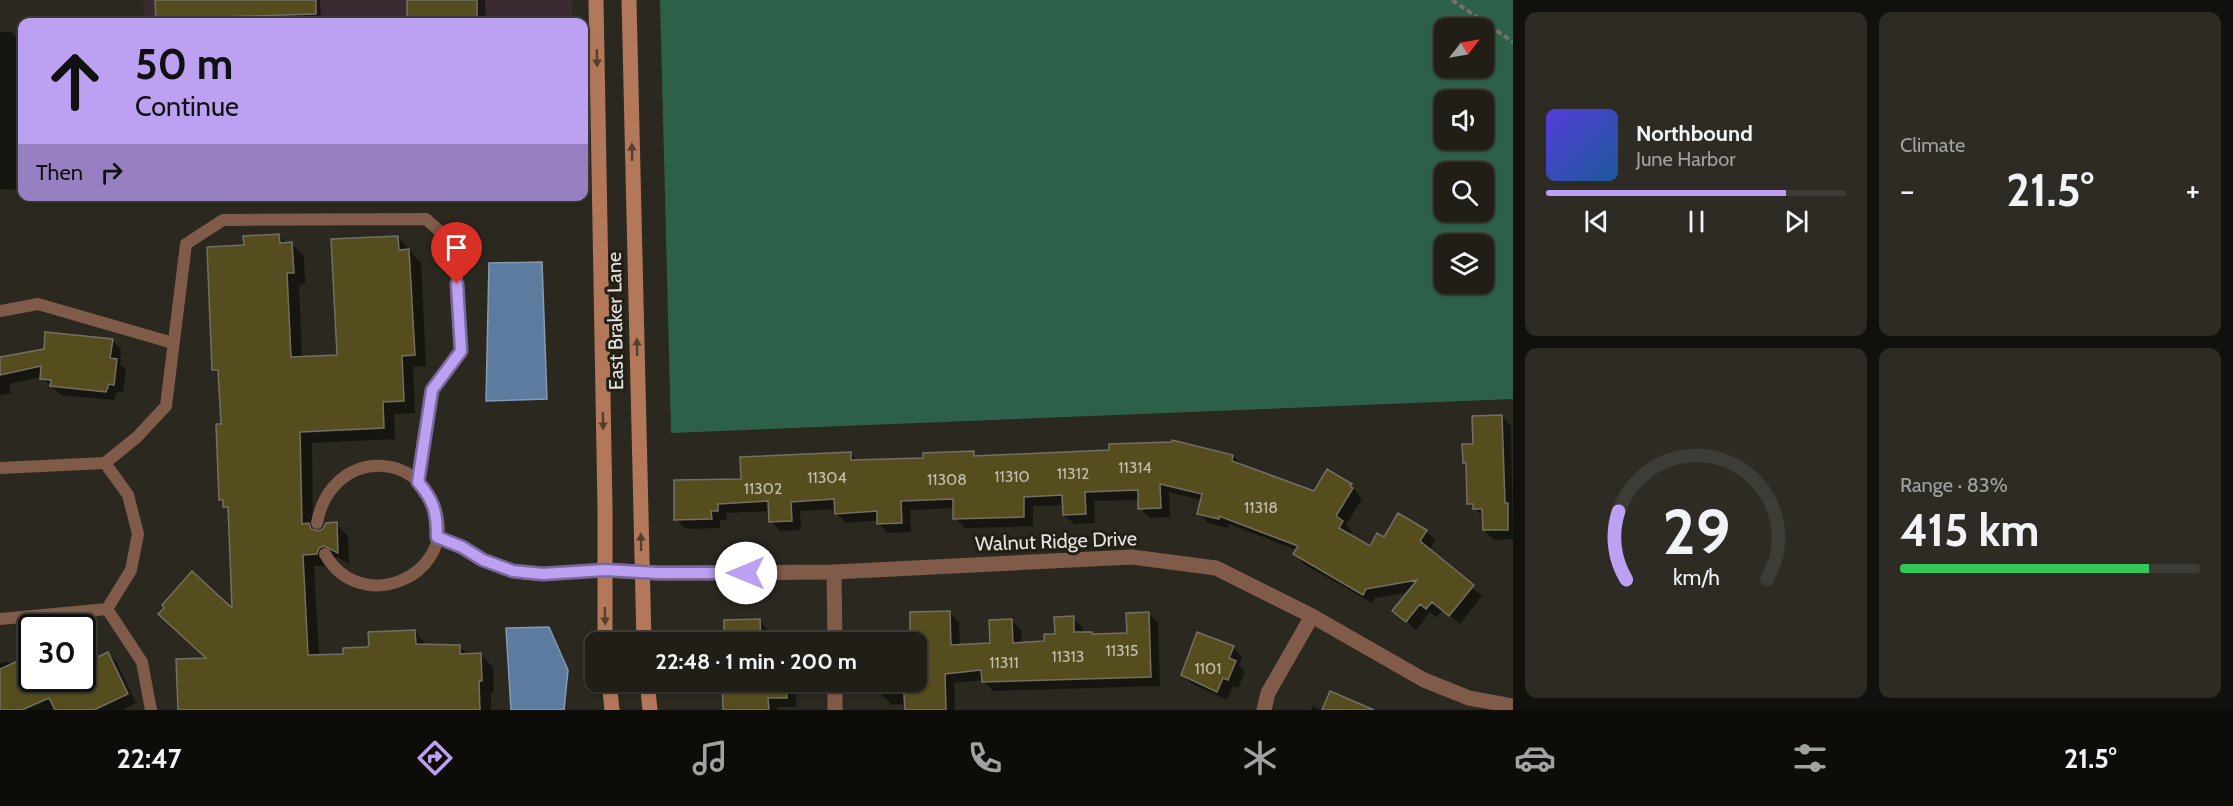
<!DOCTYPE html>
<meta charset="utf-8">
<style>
body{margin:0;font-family:Cabin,sans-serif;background:#2d2b24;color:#f1f3f6;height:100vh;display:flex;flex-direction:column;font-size:22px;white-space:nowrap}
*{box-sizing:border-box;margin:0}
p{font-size:20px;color:#a2a2a1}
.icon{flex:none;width:33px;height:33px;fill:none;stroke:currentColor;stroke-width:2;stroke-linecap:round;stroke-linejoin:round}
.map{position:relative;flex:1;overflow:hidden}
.sheet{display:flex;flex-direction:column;gap:12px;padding:12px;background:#12100d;width:720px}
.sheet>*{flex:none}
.guide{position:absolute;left:18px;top:18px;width:570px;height:183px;border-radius:12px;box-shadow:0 2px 4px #0004,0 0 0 2px #3d3c36;background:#bca0f2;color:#111;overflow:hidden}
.needle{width:39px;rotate:59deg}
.tools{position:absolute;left:1434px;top:18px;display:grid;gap:12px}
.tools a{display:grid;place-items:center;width:60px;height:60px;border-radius:12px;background:#201e17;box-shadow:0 2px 4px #0004,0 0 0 2px #3d3c36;font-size:30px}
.speed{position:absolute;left:18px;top:614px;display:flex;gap:12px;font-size:30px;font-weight:700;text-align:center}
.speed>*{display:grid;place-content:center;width:78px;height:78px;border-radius:50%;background:#201e17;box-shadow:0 2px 4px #0004,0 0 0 2px #3d3c36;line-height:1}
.speed .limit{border:3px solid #111;border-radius:9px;background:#fff;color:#111}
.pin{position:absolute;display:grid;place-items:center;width:51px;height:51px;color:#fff;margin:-62px -26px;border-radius:50% 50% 50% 0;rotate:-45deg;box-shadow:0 0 6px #0007}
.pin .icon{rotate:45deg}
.me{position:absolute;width:66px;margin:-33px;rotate:270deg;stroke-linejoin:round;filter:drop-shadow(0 0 4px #0008)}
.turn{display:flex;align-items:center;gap:21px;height:126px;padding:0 18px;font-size:27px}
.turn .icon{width:78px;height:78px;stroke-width:2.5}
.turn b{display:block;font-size:42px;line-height:51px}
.then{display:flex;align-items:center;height:57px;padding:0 18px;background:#0003;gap:12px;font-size:22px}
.big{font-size:45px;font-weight:700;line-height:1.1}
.sheet .tile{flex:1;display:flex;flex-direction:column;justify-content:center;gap:9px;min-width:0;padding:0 21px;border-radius:12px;background:#2d2b24}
.sheet .dial{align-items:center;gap:0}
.dial svg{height:156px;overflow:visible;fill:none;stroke:#3d3c36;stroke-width:7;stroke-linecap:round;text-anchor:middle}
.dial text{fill:#f1f3f6;stroke:none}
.song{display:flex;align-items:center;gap:18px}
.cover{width:72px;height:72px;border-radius:9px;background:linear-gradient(135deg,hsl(250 70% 55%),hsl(210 70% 35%))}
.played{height:6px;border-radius:3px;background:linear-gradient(90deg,#bca0f2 80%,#3d3c36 80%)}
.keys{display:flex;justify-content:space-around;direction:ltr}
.heat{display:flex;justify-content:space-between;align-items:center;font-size:33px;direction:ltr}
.charge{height:9px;border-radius:4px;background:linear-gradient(90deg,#34c759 83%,#3d3c36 0)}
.sheet .tiles{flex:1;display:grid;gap:12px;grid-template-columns:repeat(2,1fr)}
.trip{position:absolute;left:585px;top:632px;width:342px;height:60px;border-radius:12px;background:#201e17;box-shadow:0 2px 4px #0004,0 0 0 2px #3d3c36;font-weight:700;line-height:60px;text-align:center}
.dock{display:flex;height:96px;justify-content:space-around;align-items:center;background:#0d0c09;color:#a2a2a1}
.dock .icon{width:42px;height:42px}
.dock .on{color:#bca0f2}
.dock b{font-size:27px;color:#f1f3f6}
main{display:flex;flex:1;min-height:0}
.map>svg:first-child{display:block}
</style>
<main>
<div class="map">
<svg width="1513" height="710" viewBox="0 0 1513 710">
<rect width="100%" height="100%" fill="#2a281f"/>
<path fill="#3b2a32" d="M 143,0 L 572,0 L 573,22 L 144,22 Z"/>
<path fill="#2d6049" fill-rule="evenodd" d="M 660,0 L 1513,0 L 1513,399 L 671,433 ZM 1444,28 L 1484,28 L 1484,68 L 1444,68 ZM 1444,100 L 1484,100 L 1484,140 L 1444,140 ZM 1444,172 L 1484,172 L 1484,212 L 1444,212 ZM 1444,244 L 1484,244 L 1484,284 L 1444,284 Z"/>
<g fill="#5d7a9f" stroke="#869ab2" stroke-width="1.5">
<path d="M 542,262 L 547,399 L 486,401 L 489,263 Z"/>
<path d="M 549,627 L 568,670 L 564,710 L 511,710 L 506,628 Z"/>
</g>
<g fill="#0007">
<path d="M 157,0 L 320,0 L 321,22 L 161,22 L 157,18 Z"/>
<path d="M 408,0 L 485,0 L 486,22 L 409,22 Z"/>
<path d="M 0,32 L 11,32 L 22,44 L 19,190 L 0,189 Z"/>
<path d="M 279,236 L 287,244 L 292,244 L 304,256 L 305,284 L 299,285 L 302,358 L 339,356 L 398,237 L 421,263 L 426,366 L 413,367 L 415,413 L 394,414 L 395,439 L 312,443 L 313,530 L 318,533 L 336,524 L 348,536 L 349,564 L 337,557 L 331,560 L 329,566 L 314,566 L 319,656 L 345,655 L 415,631 L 427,646 L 459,647 L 468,655 L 481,655 L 493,667 L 494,693 L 491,693 L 491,710 L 179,710 L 177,660 L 209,659 L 234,612 L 230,512 L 220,500 L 222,426 L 220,376 L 214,369 L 246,247 Z"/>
<path d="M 112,340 L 121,350 L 120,364 L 126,370 L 123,393 L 117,392 L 114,400 L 61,395 L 41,377 L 9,384 L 11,393 L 0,395 L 0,359 Z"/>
<path d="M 1501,416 L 1511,426 L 1513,539 L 1494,540 L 1484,530 L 1484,518 L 1469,503 L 1468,466 L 1464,462 L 1474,446 Z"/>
<path d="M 973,453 L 978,457 L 1233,456 L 1242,465 L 1314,493 L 1351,485 L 1362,499 L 1346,525 L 1352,531 L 1349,536 L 1370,548 L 1384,539 L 1426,531 L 1435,540 L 1429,551 L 1482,596 L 1460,624 L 1443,610 L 1436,617 L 1430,612 L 1416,630 L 1394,610 L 1409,592 L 1375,598 L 1372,603 L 1304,564 L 1295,554 L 1297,550 L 1229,524 L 1228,528 L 1208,523 L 1199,513 L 1202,500 L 1169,492 L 1170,517 L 1150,518 L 1140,508 L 1140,500 L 1094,501 L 1095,523 L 1074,524 L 1064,515 L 1064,505 L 1033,506 L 1033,526 L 1009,527 L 965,528 L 955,518 L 955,508 L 910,510 L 911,532 L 888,533 L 879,524 L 879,520 L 846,523 L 836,513 L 836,509 L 800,511 L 801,530 L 780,531 L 771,521 L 770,511 L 726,513 L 727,520 L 720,520 L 720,528 L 686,529 L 676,519 L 742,481 L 850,454 L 858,461 L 925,459 Z"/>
<path d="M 949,612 L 959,622 L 960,646 L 992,644 L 1012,621 L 1021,630 L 1022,644 L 1046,642 L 1073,618 L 1083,628 L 1083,633 L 1093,635 L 1128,634 L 1148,613 L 1158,623 L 1160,686 L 993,691 L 983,680 L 954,683 L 955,710 L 906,710 L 906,704 L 892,705 L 882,695 L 882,681 L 916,681 L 916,642 L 881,642 L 881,637 L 912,636 Z"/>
<path d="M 759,620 L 769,632 L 784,631 L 794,642 L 726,642 Z"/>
<path d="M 1233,647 L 1242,657 L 1239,666 L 1245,672 L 1238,688 L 1233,686 L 1227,700 L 1192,684 L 1182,675 Z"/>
<path d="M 95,653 L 100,658 L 108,653 L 117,663 L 136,703 L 122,710 L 58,710 L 55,708 L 51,710 L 0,710 L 0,664 L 7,661 L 11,665 L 19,662 L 29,671 L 32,678 L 82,678 Z"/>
<path d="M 724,681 L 795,681 L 796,707 L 777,707 L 778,710 L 725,710 Z"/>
<path d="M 1312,706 L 1321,710 L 1311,710 Z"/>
</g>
<g fill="#564d1e" stroke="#727065" stroke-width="1.5">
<path d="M 155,0 L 316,0 L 316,14 L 156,19 Z"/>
<rect x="407" y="0" width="70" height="22"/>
<path d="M 279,234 L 280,243 L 292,242 L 294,273 L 287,273 L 291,357 L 337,355 L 331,239 L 398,236 L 399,250 L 409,249 L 415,355 L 402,356 L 404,401 L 383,402 L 384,428 L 300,432 L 302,524 L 309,523 L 311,529 L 318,531 L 323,529 L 326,523 L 337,522 L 338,553 L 324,546 L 319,548 L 317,554 L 303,555 L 308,655 L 343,654 L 343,648 L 367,647 L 369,645 L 368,632 L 415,630 L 416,644 L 460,645 L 460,654 L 481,653 L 482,681 L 479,681 L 480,710 L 178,710 L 176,659 L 206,658 L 158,614 L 164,608 L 162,605 L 192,571 L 232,608 L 228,507 L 223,507 L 223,500 L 219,500 L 216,424 L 221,424 L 218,370 L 212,370 L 207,247 L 244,245 L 243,236 Z"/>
<path d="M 45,332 L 113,339 L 110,358 L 117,359 L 114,385 L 109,384 L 106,392 L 50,386 L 51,380 L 40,379 L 41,366 L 0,375 L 0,357 L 44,349 Z"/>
<path d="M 1502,415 L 1505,503 L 1508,503 L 1508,530 L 1483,530 L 1482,509 L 1473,509 L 1473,504 L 1467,504 L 1466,463 L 1463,463 L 1462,444 L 1473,444 L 1472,416 Z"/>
<path d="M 1172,440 L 1233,455 L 1232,461 L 1314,491 L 1327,469 L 1352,484 L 1350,486 L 1353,488 L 1336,516 L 1343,521 L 1339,528 L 1370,546 L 1377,533 L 1384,537 L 1398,513 L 1427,530 L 1420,541 L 1474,585 L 1449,616 L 1432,602 L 1426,609 L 1420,604 L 1406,622 L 1392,611 L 1417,580 L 1366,589 L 1363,595 L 1293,554 L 1298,546 L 1219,516 L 1219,519 L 1197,514 L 1202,494 L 1160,484 L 1161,508 L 1138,509 L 1138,490 L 1085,492 L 1086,514 L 1063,515 L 1062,495 L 1024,497 L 1024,517 L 953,519 L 953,499 L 901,501 L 902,523 L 877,524 L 877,511 L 835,514 L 834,499 L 791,502 L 792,521 L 769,522 L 768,501 L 718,504 L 718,511 L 711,511 L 712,519 L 674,520 L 674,480 L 741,479 L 740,457 L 851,452 L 851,460 L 923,458 L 923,453 L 974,451 L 974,456 L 1109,450 L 1109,444 L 1171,442 Z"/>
<path d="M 950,611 L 951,645 L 990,643 L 989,620 L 1012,619 L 1013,643 L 1044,641 L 1044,634 L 1055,634 L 1054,617 L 1074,616 L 1074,632 L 1092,632 L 1092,634 L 1127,633 L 1126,613 L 1149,612 L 1151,677 L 982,682 L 981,670 L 945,674 L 946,710 L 905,710 L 903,681 L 916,681 L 916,642 L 910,642 L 910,612 Z"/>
<path d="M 760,619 L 761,642 L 724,642 L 724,620 Z"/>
<path d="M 1197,632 L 1234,646 L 1229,658 L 1236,661 L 1228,680 L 1223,678 L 1217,692 L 1181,675 Z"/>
<path d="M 96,652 L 98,657 L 108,652 L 128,694 L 94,710 L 55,710 L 49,698 L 22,710 L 0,710 L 0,669 L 20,660 L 25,670 L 28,669 L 32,678 L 82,678 L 82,658 Z"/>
<path d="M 722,681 L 786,681 L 787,698 L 768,698 L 769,710 L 723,710 Z"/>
<path d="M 1330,691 L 1374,710 L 1322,710 Z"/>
</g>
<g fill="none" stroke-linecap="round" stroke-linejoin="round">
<path stroke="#73726a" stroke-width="4" stroke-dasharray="6 3" stroke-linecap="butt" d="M 1452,0 L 1513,42"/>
<g stroke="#815b49" stroke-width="12">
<path d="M 0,311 L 38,304 L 173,343"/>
<path d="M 0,468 L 105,463 L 137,437 L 166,406 L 186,244 L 223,220 L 426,219 L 455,245 L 461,351 L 432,390 L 418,482"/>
<path d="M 317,523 C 330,450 420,446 437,515 C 452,577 360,616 325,554"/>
<path d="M 437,537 C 462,547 486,564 512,571 C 541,579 575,572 605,570"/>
<path d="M 107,609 L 142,662 L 151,710"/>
<path d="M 0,619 L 107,609 L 131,570 L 138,534 L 128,495 L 105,463"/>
</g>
<g stroke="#815b49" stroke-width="15">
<path d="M 605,570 L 658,573 L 834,572 L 1132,557 L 1216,568 L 1312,616 L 1424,680 L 1469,698 L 1513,706"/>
<path d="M 834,572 L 835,642"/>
<path d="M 835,681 L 835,710"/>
<path d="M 1264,710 L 1268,693 L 1312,616"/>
</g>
<g stroke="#b3775a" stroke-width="15">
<path d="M 596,0 L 605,508 L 605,642"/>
<path d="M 629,0 L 644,642"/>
<path d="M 609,681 L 612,710"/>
<path d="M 647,681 L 650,710"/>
</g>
</g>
<defs><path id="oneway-solid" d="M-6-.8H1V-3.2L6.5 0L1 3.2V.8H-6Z" transform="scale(1.5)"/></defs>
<g fill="#543e2e">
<use href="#oneway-solid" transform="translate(597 58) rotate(89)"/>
<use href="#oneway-solid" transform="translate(632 152) rotate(-91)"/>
<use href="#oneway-solid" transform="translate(637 347) rotate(-91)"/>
<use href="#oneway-solid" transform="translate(603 421) rotate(89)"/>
<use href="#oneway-solid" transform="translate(641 542) rotate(-91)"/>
<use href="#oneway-solid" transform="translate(605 616) rotate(89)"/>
</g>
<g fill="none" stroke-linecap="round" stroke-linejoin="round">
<g stroke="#7a689d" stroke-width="15">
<path id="route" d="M 457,284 L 461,351 L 432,390 L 418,482 C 434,501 437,512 437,537 L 462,547 L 483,560 L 513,571 L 543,574 L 605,570 L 658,573 L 746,573"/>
</g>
<use href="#route" stroke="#bca0f2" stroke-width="10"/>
</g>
<g text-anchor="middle" stroke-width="6" stroke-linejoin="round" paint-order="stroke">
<g font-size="16" fill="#c1beae">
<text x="1135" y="473">11314</text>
<text x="1073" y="479">11312</text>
<text x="1012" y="482">11310</text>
<text x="827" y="483">11304</text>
<text x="947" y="485">11308</text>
<text x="763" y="494">11302</text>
<text x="1261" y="513">11318</text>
<text x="1122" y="656">11315</text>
<text x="1068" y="662">11313</text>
<text x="1004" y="668">11311</text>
<text x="1208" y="674">1101</text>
</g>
<g font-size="20" fill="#e5e4de" stroke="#211f16">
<text transform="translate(615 321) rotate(-91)" y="7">East Braker Lane</text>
<text transform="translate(1056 541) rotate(-2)" y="7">Walnut Ridge Drive</text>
</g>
</g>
</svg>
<div class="tools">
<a><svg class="needle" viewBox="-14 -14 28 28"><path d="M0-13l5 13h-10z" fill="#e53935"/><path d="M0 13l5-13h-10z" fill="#a2a2a1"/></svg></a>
<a><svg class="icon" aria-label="sound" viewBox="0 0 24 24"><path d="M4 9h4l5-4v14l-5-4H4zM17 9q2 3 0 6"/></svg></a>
<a><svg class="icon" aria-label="search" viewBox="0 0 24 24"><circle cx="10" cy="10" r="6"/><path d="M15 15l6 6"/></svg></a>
<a><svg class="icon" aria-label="layers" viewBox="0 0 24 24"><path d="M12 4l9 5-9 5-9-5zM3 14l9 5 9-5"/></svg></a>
</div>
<div class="speed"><div class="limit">30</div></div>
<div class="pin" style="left:457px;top:284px;background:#d93025"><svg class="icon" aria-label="arrive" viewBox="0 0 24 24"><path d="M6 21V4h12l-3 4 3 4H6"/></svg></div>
<svg class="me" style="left:746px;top:573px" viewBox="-20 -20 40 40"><circle r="19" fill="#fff"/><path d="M0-13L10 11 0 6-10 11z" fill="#bca0f2"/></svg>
<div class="trip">22:48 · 1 min · 200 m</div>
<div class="guide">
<div class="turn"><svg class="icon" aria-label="ahead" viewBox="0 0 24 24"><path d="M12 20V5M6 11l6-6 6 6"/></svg><div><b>50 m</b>Continue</div></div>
<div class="then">Then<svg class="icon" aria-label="right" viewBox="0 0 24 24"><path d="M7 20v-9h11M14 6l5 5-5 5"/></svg></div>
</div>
</div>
<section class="sheet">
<div class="tiles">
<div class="tile">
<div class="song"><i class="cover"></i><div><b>Northbound</b><p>June Harbor</p></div></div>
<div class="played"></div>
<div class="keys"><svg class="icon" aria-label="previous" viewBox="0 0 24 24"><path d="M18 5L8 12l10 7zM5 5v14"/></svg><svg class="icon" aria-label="pause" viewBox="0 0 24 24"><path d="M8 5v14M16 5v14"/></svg><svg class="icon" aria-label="next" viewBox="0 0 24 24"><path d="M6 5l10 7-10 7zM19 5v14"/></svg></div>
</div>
<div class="tile"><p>Climate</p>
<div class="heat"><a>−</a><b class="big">21.5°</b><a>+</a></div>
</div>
<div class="tile dial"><svg viewBox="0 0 100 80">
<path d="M14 69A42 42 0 1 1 86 69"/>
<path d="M14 69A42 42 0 0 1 10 34" stroke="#bca0f2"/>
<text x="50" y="56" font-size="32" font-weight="700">29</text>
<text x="50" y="72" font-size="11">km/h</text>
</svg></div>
<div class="tile"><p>Range · 83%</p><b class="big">415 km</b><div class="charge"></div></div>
</div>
</section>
</main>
<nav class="dock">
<b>22:47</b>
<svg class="icon on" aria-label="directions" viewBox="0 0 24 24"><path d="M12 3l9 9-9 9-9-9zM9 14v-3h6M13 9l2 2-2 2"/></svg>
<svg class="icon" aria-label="music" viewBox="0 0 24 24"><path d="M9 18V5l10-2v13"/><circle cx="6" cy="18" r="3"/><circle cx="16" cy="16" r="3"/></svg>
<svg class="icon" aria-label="phone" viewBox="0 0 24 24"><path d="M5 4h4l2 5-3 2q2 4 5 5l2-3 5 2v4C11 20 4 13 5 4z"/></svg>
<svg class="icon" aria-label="climate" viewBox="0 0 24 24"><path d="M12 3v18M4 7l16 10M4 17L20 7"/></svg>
<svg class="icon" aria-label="car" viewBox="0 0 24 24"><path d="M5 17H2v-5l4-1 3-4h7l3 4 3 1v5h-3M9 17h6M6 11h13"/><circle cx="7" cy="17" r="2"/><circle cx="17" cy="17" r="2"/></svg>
<svg class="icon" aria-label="filters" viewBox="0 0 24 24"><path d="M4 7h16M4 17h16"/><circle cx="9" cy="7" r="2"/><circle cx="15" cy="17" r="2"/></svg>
<b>21.5°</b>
</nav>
